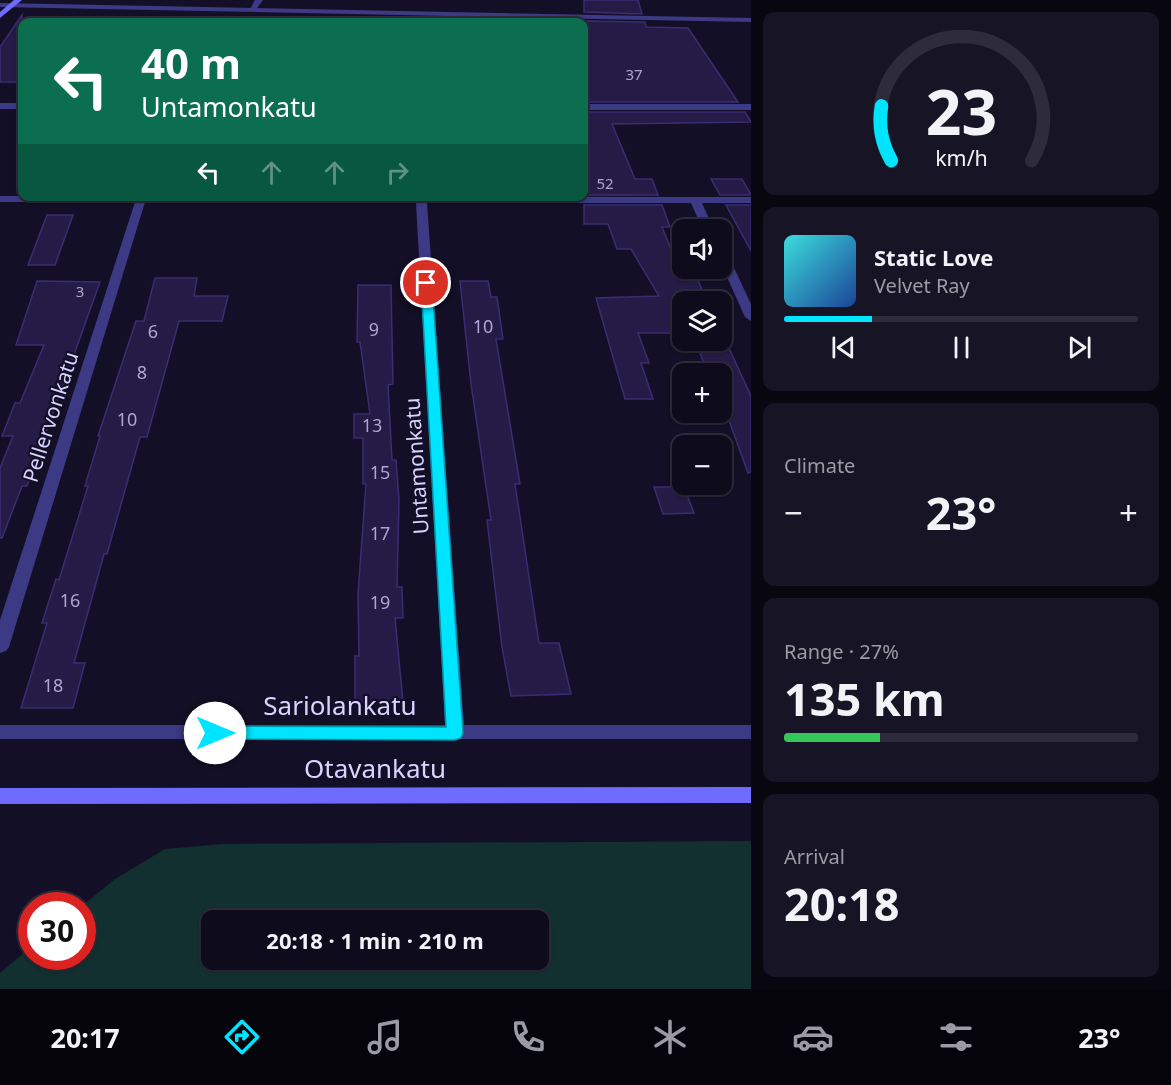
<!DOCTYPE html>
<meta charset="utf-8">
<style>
body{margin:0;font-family:"Noto Sans",sans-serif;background:#171425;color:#f1f3f6;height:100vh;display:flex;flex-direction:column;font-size:22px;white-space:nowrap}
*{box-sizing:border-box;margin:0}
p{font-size:20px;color:#9b9ba3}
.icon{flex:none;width:33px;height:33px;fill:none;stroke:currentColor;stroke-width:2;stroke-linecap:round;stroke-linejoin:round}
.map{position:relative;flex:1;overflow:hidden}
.details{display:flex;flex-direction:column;gap:12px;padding:12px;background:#08060f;width:420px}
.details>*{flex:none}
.hud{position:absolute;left:18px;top:18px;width:570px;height:183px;border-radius:12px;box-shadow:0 2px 4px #0004,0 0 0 2px #2e2b3b;background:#0b6e4f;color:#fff;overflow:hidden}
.fabs{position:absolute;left:672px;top:219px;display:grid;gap:12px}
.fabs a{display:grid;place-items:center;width:60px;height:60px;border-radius:12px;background:#0e0b1c;box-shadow:0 2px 4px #0004,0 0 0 2px #2e2b3b;font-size:30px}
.speed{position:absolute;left:18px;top:892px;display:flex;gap:12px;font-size:30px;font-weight:700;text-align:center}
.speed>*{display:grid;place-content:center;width:78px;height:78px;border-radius:50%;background:#0e0b1c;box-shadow:0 2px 4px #0004,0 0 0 2px #2e2b3b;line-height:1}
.speed .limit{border:9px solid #d22;background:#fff;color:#111}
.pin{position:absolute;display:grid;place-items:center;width:51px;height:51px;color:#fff;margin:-26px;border:3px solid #fff;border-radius:50%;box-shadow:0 2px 6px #0007}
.me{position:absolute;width:66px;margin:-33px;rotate:90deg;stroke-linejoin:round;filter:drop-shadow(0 0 4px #0008)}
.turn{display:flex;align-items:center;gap:21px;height:126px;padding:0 24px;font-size:27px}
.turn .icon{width:78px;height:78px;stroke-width:2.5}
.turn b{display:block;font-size:42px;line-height:51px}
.lanes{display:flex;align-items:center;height:57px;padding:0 24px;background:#0003;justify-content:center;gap:30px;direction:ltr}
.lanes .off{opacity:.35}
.big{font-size:45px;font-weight:700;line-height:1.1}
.details .tile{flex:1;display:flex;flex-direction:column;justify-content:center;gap:9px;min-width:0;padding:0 21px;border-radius:12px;background:#171425}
.details .dial{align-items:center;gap:0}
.dial svg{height:156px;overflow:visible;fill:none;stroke:#2e2b3b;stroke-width:7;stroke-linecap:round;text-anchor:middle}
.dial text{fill:#f1f3f6;stroke:none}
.song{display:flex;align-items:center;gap:18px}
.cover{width:72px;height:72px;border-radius:9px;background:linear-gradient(135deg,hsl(180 70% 55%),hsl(220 70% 35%))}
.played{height:6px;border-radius:3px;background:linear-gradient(90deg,#00e5ff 25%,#2e2b3b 25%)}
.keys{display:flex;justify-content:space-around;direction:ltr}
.heat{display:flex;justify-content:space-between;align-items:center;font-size:33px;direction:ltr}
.charge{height:9px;border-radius:4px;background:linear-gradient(90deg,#34c759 27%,#2e2b3b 0)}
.trip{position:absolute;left:201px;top:910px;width:348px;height:60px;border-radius:12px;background:#0e0b1c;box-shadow:0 2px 4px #0004,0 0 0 2px #2e2b3b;font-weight:700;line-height:60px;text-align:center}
.menu{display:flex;height:96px;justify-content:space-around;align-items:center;background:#06040b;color:#9b9ba3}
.menu .icon{width:42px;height:42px}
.menu .current{color:#00e5ff}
.menu b{font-size:27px;color:#f1f3f6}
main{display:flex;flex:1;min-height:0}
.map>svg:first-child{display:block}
</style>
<main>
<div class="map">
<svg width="751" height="989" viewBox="0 0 751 989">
<rect width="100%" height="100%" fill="#130f26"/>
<path fill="#12302f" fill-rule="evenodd" d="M 751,841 L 751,989 L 0,989 L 0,973 L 31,947 L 32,957 L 82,957 L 82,906 L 115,879 L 165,849 L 223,844 ZM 212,921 L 538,921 L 538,960 L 212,960 Z"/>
<g fill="#241b47" stroke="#3b2d73" stroke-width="1.5">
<path d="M 584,0 L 638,0 L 642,14 L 584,12 Z"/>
<path d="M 22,15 L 22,82 L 0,82 L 0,47 Z"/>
<path d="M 584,21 L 645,22 L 646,27 L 688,28 L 738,102 L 584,102 Z"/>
<path d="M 584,112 L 745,112 L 751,122 L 612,124 L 635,179 L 652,179 L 658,195 L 584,195 Z"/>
<path d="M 711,179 L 742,179 L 751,195 L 720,195 Z"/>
<path d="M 584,205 L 662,205 L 670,227 L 662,227 L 683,279 L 697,278 L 707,302 L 682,302 L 682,333 L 638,333 L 649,363 L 641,363 L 653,399 L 625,399 L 596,298 L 659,296 L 631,249 L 617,249 L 608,224 L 584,224 Z"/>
<path d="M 726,205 L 751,205 L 751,251 Z"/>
<path d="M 47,215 L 73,215 L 55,265 L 28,265 Z"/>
<path d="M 155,278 L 197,278 L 194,296 L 228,296 L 222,321 L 179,321 L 147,437 L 140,437 L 107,554 L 104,554 L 74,663 L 85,663 L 73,708 L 21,708 L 47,623 L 42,623 L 56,579 L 59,580 L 88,486 L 85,486 L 100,436 L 98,436 L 136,321 L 144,321 Z"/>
<path d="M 37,281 L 100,282 L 27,486 L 22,486 L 2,538 L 0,538 L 0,468 L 13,436 L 2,436 L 15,403 L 20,403 L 44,345 L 16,345 Z"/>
<path d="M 460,281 L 488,281 L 491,297 L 497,297 L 503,339 L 496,339 L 520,484 L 515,484 L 539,643 L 559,643 L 571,694 L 511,696 L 502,647 L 487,520 L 491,520 L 471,384 Z"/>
<path d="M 358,285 L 391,285 L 393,384 L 388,385 L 392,460 L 396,460 L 399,500 L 397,587 L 402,587 L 403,618 L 395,618 L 403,702 L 355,702 L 355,656 L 359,656 L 358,594 L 366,484 L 363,484 L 363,438 L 354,438 L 354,414 L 370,414 L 360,342 L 357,342 Z"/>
<path d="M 722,333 L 751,396 L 751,472 L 748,473 L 722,401 L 722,374 L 709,374 L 694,340 L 722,340 Z"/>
<path d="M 654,487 L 684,487 L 694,513 L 663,514 Z"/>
</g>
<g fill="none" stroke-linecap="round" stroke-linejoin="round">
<path fill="#3d3a85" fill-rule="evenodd" d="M 255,0 L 263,0 L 255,11 L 249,11 Z"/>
<g fill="#3d3a85" fill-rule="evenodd">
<path d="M 0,3 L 751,18 L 751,22 L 0,7 Z"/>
<rect x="0" y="103" width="22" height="6"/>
<rect x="584" y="104" width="167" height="6"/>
<path d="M 0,196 L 751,197 L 751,203 L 702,203 L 714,230 L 703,230 L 691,203 L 427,203 L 464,725 L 751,725 L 751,739 L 0,739 L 0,725 L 445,725 L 416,203 L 145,202 L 9,647 L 6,651 L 0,653 L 0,620 L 135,202 L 0,202 Z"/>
<path d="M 722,252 L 728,255 L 751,304 L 751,321 L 745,317 L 722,266 Z"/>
</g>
<g fill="#6f6bff" fill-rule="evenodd">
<path d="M 14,0 L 22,0 L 0,18 L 0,12 Z"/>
<path d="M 751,787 L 751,803 L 0,804 L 0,788 Z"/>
</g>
</g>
<path fill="#00e5ff" stroke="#0095a6" stroke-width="1.5" d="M 426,279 L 432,283 L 463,733 L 461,738 L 455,740 L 215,739 L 209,737 L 207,733 L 209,728 L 215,726 L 446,727 L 421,283 Z"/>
<g text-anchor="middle" stroke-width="4.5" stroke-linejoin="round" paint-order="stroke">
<g font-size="15" fill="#aca6d1">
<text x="634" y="80">37</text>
<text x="605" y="189">52</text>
<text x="80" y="297">3</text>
</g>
<g font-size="18" fill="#aca6d1">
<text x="483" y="333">10</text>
<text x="374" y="336">9</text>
<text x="153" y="338">6</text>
<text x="142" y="379">8</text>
<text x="127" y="426">10</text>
<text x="372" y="432">13</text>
<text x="380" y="479">15</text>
<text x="380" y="540">17</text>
<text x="70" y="607">16</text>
<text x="380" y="609">19</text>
<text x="53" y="692">18</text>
</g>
<g font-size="21" fill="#d9d4ff" stroke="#130f26">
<text transform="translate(51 417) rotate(-72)" y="7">Pellervonkatu</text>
<text transform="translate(417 466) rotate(-94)" y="7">Untamonkatu</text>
</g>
<g font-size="26" fill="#d9d4ff" stroke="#130f26">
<text x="340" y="715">Sariolankatu</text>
<text x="375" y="778">Otavankatu</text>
</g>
</g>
</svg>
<div class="fabs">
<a><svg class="icon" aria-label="sound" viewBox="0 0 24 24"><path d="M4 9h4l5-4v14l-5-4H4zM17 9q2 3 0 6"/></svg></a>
<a><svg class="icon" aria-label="layers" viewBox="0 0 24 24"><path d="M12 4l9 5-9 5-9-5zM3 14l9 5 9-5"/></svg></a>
<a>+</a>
<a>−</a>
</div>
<div class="speed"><div class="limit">30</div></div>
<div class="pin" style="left:426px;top:283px;background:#d93025"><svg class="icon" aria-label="arrive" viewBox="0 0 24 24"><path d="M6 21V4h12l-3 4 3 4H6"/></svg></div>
<svg class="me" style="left:215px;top:733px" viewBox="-20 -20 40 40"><circle r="19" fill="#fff"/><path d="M0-13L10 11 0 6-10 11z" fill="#00e5ff"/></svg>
<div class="trip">20:18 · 1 min · 210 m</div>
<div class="hud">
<div class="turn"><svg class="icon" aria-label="left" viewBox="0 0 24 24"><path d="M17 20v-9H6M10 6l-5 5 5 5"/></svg><div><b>40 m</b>Untamonkatu</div></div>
<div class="lanes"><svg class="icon" aria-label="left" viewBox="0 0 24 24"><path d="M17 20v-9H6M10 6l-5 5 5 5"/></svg><svg class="icon off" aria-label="ahead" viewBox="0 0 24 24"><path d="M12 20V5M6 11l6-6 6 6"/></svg><svg class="icon off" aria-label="ahead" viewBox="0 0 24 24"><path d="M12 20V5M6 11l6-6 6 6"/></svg><svg class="icon off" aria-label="right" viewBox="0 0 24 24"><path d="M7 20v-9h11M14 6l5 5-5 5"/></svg></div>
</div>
</div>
<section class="details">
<div class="tile dial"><svg viewBox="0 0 100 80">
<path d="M14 69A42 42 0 1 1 86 69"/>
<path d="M14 69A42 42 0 0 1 9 41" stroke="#00e5ff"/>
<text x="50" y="56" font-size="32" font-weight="700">23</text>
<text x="50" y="72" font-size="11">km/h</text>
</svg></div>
<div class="tile">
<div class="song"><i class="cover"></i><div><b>Static Love</b><p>Velvet Ray</p></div></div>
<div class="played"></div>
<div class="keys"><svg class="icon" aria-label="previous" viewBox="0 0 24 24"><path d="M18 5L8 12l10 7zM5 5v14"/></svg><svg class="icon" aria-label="pause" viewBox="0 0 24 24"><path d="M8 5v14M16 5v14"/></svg><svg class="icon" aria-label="next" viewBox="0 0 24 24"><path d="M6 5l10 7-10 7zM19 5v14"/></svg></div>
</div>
<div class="tile"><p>Climate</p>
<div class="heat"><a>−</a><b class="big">23°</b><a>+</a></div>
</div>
<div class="tile"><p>Range · 27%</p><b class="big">135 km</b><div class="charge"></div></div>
<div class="tile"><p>Arrival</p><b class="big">20:18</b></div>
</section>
</main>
<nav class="menu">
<b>20:17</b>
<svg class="icon current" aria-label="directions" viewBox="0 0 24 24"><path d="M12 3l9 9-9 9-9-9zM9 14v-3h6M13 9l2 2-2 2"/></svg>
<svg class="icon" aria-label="music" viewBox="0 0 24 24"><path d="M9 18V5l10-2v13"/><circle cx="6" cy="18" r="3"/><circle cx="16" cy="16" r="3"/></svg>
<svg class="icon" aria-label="phone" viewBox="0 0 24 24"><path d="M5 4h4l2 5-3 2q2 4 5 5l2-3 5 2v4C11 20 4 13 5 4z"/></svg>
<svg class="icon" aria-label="climate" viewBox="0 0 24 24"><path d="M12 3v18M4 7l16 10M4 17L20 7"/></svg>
<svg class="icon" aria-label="car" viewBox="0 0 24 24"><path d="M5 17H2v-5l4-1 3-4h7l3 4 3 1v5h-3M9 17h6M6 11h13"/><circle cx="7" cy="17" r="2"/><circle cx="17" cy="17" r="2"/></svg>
<svg class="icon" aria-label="filters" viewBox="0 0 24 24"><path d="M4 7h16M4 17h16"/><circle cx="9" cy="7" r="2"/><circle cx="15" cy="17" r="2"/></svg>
<b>23°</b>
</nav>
